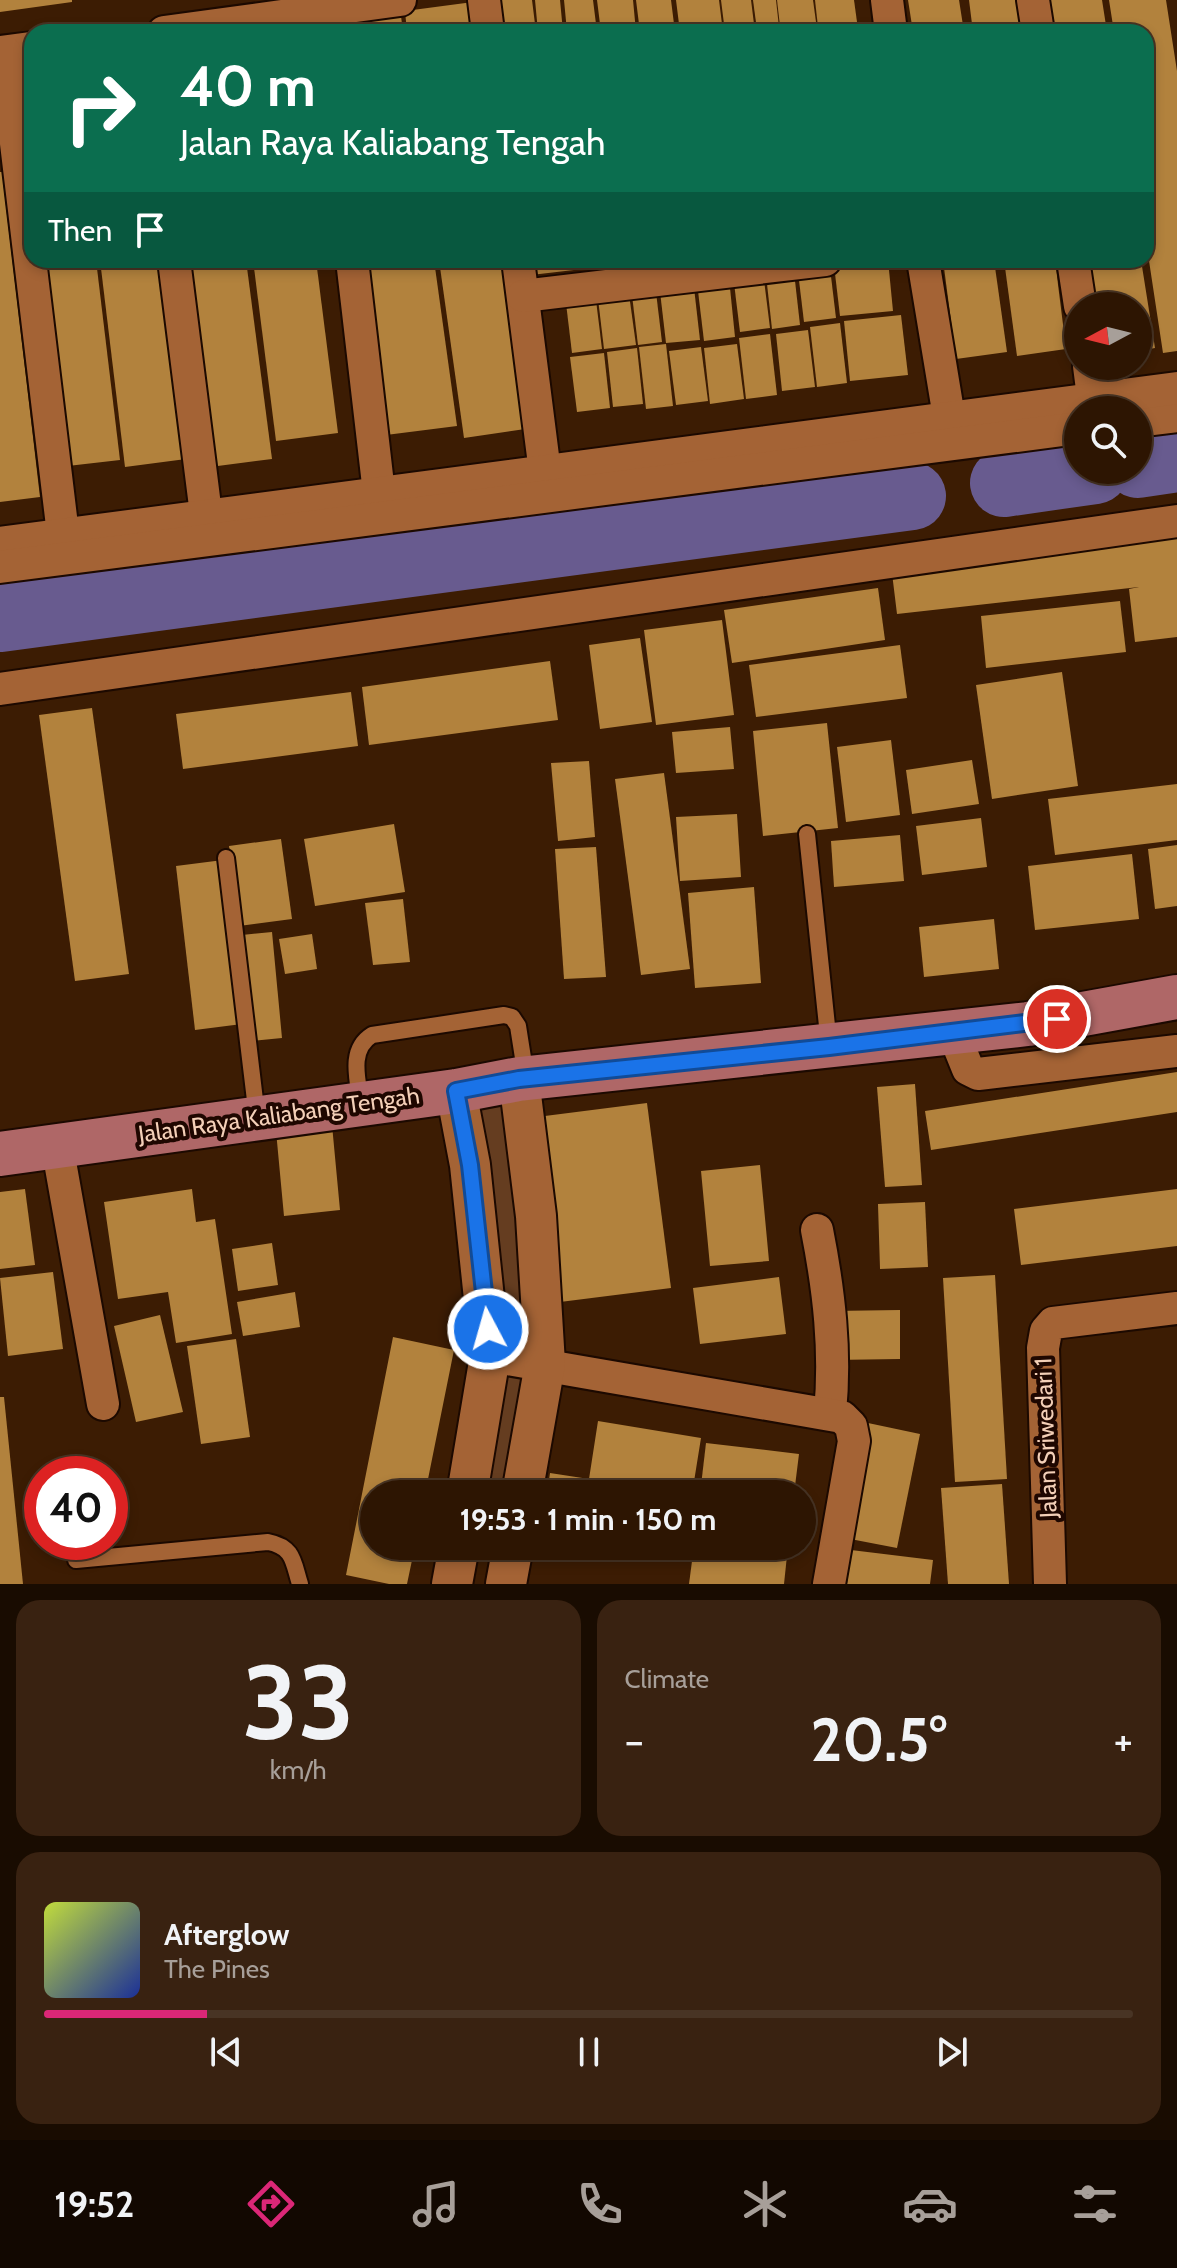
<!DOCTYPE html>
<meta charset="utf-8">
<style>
body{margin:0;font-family:Cabin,sans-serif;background:#392211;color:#f1f3f6;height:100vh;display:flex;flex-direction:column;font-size:30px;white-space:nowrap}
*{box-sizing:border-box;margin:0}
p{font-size:26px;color:#a79f99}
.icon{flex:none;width:44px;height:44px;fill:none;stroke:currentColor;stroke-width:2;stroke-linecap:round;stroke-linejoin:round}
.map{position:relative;height:1584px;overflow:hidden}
.panel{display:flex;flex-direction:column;gap:16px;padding:16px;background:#190c01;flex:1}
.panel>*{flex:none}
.guide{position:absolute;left:24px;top:24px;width:1130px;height:244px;border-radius:24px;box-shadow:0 4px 12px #0003,0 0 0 2px #483424;background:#0b6e4f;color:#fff;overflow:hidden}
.needle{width:52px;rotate:263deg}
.fabs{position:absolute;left:1064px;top:292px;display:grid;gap:16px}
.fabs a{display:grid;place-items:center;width:88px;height:88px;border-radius:50%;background:#2d1502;box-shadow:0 4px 12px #0003,0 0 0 2px #483424;font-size:40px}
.speed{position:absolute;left:24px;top:1456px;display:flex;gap:16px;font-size:40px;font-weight:700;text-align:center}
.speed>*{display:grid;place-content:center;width:104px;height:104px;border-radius:50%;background:#2d1502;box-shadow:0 4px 12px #0003,0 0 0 2px #483424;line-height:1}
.speed .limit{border:12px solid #d22;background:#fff;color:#111}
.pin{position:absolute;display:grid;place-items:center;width:68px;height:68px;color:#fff;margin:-34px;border:4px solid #fff;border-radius:50%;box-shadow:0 2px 8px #0007}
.me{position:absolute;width:88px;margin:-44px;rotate:354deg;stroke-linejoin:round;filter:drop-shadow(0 0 6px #0008)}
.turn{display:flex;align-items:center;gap:28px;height:168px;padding:0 24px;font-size:36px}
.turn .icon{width:104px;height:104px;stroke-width:2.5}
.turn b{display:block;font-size:56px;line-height:68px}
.then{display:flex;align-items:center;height:76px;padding:0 24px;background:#0003;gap:16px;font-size:30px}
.big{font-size:60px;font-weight:800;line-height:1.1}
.panel .tile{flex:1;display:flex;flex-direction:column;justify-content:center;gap:12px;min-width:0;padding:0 28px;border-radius:24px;background:#392211}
.panel .dial{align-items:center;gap:0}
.dial b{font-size:104px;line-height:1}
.song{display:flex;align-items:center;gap:24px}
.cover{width:96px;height:96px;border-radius:12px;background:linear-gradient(135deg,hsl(70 70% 55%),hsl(230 70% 35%))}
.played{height:8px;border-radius:4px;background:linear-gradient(90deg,#db2777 15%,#483424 15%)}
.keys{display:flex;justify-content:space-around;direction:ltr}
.heat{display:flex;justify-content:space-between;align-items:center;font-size:44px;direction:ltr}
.panel .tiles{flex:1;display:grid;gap:16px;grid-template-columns:1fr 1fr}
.tile:last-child{grid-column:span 2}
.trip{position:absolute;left:360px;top:1480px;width:456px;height:80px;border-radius:40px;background:#2d1502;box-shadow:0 4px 12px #0003,0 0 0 2px #483424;font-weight:800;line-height:80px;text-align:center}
.menu{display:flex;height:128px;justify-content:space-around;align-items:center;background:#120801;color:#a79f99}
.menu .icon{width:56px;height:56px}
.menu .on{color:#db2777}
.menu b{font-size:36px;color:#f1f3f6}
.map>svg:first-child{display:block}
</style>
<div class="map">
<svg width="1177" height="1584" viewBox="0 0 1177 1584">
<rect width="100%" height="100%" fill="#3c1c03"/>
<path fill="#653d20" d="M 519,1079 L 545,1364 L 522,1494 L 466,1494 L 490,1356 L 456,1091 Z"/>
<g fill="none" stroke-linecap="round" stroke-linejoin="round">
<g stroke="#685b8f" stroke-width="68">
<path d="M 1138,464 L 1177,458"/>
<path d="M 1004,483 L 1095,470"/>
<path d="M 0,618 L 912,496"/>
</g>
</g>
<g fill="#b2823d">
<path d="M 0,0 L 72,0 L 72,2 L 0,12 Z"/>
<path d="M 491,0 L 532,0 L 536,32 L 494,32 Z"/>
<path d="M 535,0 L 560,0 L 563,32 L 538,32 Z"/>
<path d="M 564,0 L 593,0 L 597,32 L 567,32 Z"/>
<path d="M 597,0 L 633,0 L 636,32 L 601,32 Z"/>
<path d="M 636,0 L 671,0 L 675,32 L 640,32 Z"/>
<path d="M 676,0 L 719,0 L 723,32 L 680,32 Z"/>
<path d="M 721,0 L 751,0 L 755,32 L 725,32 Z"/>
<path d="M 753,0 L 776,0 L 779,27 L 757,30 Z"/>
<path d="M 777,0 L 813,0 L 816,22 L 780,26 Z"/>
<path d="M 815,0 L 854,0 L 857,22 L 818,27 Z"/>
<path d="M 908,0 L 959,0 L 964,32 L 913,32 Z"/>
<path d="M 969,0 L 1020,0 L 1024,32 L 973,32 Z"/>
<path d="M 1042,0 L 1102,0 L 1107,32 L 1046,32 Z"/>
<path d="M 1109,0 L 1166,0 L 1177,71 L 1177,351 L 1163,353 L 1146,241 L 1146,32 L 1114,32 Z"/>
<path d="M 473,2 L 477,32 L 407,32 L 405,11 Z"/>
<path d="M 401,16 L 403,32 L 332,32 L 331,25 Z"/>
<path d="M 858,26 L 858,32 L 819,32 L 819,30 Z"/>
<path d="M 0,172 L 2,172 L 40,497 L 0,502 Z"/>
<path d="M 35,260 L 96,260 L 120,460 L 59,467 Z"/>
<path d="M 100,260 L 161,260 L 186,459 L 125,467 Z"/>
<path d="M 183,260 L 246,260 L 272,459 L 210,467 Z"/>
<path d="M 253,260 L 316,260 L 338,433 L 276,441 Z"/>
<path d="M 362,260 L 434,260 L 457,426 L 386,435 Z"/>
<path d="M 439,260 L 509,260 L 532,428 L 464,438 Z"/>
<path d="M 529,260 L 634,260 L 634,263 L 531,275 Z"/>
<path d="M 888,260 L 893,311 L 840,316 L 834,265 Z"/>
<path d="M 943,260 L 994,260 L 1007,352 L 956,359 Z"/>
<path d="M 1004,260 L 1055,260 L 1066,349 L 1017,356 Z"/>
<path d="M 1081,260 L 1141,260 L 1155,348 L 1138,351 L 1138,306 L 1088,306 Z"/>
<path d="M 830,268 L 836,318 L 804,322 L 798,272 Z"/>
<path d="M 794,272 L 800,325 L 772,329 L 766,275 Z"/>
<path d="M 693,279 L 700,340 L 666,343 L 659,283 Z"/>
<path d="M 764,280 L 770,328 L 740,332 L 734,283 Z"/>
<path d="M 655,284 L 662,342 L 638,345 L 631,287 Z"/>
<path d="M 628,287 L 636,345 L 604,349 L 597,290 Z"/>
<path d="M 730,288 L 735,337 L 704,341 L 698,291 Z"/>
<path d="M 595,292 L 602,349 L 572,353 L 565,295 Z"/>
<path d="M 901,315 L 908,375 L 850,381 L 844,321 Z"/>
<path d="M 840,323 L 847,383 L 817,387 L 810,327 Z"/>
<path d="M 808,330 L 815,387 L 782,391 L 776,334 Z"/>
<path d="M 770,334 L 777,395 L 746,399 L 739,338 Z"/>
<path d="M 666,344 L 673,406 L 646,409 L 639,347 Z"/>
<path d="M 737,344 L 744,399 L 710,404 L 704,348 Z"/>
<path d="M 701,347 L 708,401 L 676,405 L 669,351 Z"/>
<path d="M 637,348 L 643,404 L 613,407 L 607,352 Z"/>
<path d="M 604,353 L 610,408 L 577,412 L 570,357 Z"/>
<path d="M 1177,533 L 1177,637 L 1135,642 L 1129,589 L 1139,587 L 897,614 L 891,565 Z"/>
<path d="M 878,588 L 885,640 L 732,663 L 724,610 Z"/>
<path d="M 1120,601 L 1126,652 L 986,668 L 981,616 Z"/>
<path d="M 722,620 L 734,715 L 656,725 L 644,630 Z"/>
<path d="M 640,638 L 652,722 L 600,729 L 589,645 Z"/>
<path d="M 900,645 L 907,698 L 756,717 L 749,665 Z"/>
<path d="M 550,661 L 558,720 L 369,745 L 362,687 Z"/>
<path d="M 1062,672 L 1078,786 L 992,799 L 976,685 Z"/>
<path d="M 351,692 L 358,746 L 183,769 L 176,714 Z"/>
<path d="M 92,708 L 129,974 L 75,981 L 39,715 Z"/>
<path d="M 827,723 L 838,828 L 763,836 L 753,731 Z"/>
<path d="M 730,727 L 734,769 L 676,773 L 672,732 Z"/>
<path d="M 891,740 L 900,815 L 846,822 L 837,747 Z"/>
<path d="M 972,760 L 979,804 L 912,814 L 906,770 Z"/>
<path d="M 589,761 L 595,837 L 558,841 L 551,763 Z"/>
<path d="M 664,773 L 690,969 L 641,975 L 615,779 Z"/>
<path d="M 1177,784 L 1177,840 L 1055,855 L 1048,799 Z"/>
<path d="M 737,814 L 741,877 L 680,881 L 676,817 Z"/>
<path d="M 981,818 L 987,867 L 922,875 L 916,826 Z"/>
<path d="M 394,824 L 405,892 L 315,906 L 304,839 Z"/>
<path d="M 900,835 L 904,881 L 834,887 L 831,841 Z"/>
<path d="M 281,839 L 292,919 L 239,926 L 229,846 Z"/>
<path d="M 1177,845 L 1177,906 L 1155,909 L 1148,849 Z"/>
<path d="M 596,847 L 606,977 L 564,979 L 555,849 Z"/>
<path d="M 1132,854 L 1139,919 L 1035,930 L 1028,866 Z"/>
<path d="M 223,860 L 242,1024 L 195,1030 L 176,866 Z"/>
<path d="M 754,887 L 761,983 L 695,988 L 688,893 Z"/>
<path d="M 403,899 L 410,962 L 373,965 L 365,903 Z"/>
<path d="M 994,919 L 999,969 L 924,977 L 919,927 Z"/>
<path d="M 272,932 L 282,1038 L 252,1041 L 242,935 Z"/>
<path d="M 312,934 L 317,969 L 285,974 L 279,939 Z"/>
<path d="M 1177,1072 L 1177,1112 L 931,1150 L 925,1111 Z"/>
<path d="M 915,1084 L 922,1185 L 885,1187 L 877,1087 Z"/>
<path d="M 647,1103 L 671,1288 L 560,1302 L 537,1117 Z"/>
<path d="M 332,1125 L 340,1210 L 284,1216 L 276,1131 Z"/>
<path d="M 760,1165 L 769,1261 L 710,1266 L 701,1171 Z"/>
<path d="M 25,1189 L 35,1265 L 0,1269 L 0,1192 Z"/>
<path d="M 192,1189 L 196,1222 L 215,1219 L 232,1334 L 176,1343 L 168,1292 L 118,1299 L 104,1202 Z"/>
<path d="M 1177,1189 L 1177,1246 L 1021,1265 L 1014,1209 Z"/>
<path d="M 925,1202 L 928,1267 L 880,1269 L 878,1204 Z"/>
<path d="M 272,1243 L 278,1285 L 238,1291 L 232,1249 Z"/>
<path d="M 53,1272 L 63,1349 L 8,1356 L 0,1278 Z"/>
<path d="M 995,1275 L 1007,1479 L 955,1482 L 943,1278 Z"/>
<path d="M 779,1277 L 786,1334 L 700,1344 L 693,1288 Z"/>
<path d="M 295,1292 L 300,1327 L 243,1336 L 237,1302 Z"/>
<path d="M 900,1310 L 900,1359 L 833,1360 L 832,1311 Z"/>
<path d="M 160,1315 L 183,1412 L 136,1422 L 114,1326 Z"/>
<path d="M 393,1337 L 454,1350 L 425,1494 L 374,1494 L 374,1546 L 415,1546 L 407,1584 L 389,1584 L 346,1575 Z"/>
<path d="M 236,1339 L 250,1437 L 201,1444 L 187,1346 Z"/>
<path d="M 0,1397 L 4,1397 L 23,1584 L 0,1584 Z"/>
<path d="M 598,1421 L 701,1438 L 692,1494 L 547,1494 L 550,1473 L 589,1479 Z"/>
<path d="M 868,1423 L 920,1434 L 897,1548 L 845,1538 Z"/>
<path d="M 706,1443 L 799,1454 L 794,1494 L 700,1494 Z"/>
<path d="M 1002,1484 L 1009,1584 L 948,1584 L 941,1488 Z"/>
<path d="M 694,1546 L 788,1546 L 784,1584 L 689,1584 Z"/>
<path d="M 851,1550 L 933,1560 L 930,1584 L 847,1584 Z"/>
</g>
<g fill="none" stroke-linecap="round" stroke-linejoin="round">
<g stroke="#1c0900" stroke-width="20">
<g id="service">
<path d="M 807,834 L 829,1045"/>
<path d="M 226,858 L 257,1117"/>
<path d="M 361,1104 C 358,1080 348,1050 372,1035 L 504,1015 L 512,1017 L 518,1026 L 526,1077"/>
<path d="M 76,1560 L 268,1542 C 294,1547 293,1562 300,1584"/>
</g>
</g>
<g stroke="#1c0900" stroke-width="36">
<g id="minor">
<path d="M 484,0 L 488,32"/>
<path d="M 887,0 L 891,32"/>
<path d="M 1033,0 L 1038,32"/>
<path d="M 164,32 L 400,0"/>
<path d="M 0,52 L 32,48"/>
<path d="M 5,52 L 63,534"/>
<path d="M 174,260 L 206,514"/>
<path d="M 352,260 L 379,493"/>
<path d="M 518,260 L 545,472"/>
<path d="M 923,260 L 949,417"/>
<path d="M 1073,260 L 1080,306"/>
<path d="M 523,296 L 825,260"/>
<path d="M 1089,366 L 1093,397"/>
<path d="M 1138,421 L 1177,416"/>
<path d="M 0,543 L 1177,388"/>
<path d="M 0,567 L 1078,428"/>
<path d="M 0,689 L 1177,521"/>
<path d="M 953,1032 L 968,1069 L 978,1074 L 1177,1051"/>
<path d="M 57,1145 L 103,1404"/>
<path d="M 817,1230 C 829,1291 836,1351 830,1413"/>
<path d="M 490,1356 L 842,1417 L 851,1426 L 854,1441 L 829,1584"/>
<path d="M 1050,1584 L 1043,1348 L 1046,1331 L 1053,1323 L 1177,1308"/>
</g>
</g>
<g stroke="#1c0900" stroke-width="44">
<g id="tertiary">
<path d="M 519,1079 L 536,1216 L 545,1364 L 522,1494"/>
<path d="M 456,1091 L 470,1165 L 490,1356 L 467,1494"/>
<path d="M 452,1584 L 459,1546"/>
<path d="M 506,1584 L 513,1546"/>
</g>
</g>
<g stroke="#1c0900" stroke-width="48">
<path id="primary" d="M 0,1154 L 456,1091 L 519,1079 L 1028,1024 L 1177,997"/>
</g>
<use href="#service" stroke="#a46335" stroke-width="16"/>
<use href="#minor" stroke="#a46335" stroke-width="32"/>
<use href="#tertiary" stroke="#a46335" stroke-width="40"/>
<use href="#primary" stroke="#af6767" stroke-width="44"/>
</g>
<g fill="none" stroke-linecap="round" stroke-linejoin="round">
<g stroke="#114b97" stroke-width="20">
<path id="route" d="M 488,1329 L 470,1165 L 456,1091 L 519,1079 L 829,1047 L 1057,1019"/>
</g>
<use href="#route" stroke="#1a73e8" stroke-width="14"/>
</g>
<g text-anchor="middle" stroke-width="8" stroke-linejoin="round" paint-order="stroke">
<g font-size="24" fill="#f3cfb7" stroke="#1f0700">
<text transform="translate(279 1115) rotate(-8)" y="8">Jalan Raya Kaliabang Tengah</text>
<text transform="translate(1046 1438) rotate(-92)" y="8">Jalan Sriwedari 1</text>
</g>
</g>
</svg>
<div class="fabs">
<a><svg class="needle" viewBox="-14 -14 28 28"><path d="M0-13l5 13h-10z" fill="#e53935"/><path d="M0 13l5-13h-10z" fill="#a79f99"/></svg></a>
<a><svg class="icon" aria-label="search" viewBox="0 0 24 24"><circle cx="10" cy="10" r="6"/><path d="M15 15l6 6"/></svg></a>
</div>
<div class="speed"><div class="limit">40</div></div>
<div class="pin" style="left:1057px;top:1019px;background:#d93025"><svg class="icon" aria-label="arrive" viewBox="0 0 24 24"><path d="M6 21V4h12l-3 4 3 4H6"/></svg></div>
<svg class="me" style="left:488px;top:1329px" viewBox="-20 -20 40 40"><circle r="17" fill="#1a73e8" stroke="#fff" stroke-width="3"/><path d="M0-11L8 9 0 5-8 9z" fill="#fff"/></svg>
<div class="trip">19:53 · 1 min · 150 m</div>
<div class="guide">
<div class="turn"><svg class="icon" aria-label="right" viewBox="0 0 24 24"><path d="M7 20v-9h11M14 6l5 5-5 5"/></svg><div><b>40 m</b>Jalan Raya Kaliabang Tengah</div></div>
<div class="then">Then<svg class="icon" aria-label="arrive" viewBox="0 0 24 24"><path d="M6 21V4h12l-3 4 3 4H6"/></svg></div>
</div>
</div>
<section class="panel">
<div class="tiles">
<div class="tile dial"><b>33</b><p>km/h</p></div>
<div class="tile"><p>Climate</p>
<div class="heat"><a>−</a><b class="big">20.5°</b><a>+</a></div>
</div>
<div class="tile">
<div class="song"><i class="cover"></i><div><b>Afterglow</b><p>The Pines</p></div></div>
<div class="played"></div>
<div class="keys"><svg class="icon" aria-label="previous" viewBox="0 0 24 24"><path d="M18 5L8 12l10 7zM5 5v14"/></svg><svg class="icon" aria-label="pause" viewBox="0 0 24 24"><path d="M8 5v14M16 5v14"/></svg><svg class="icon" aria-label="next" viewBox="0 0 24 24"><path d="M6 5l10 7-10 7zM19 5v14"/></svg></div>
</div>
</div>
</section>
<nav class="menu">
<b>19:52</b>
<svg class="icon on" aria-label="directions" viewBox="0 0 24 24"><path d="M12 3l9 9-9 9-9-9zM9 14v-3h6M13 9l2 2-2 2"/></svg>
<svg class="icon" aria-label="music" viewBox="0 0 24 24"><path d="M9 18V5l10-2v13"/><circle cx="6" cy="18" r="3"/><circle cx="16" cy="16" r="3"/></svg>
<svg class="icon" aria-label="phone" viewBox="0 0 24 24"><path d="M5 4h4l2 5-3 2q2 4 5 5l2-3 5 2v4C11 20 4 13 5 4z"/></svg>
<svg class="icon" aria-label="climate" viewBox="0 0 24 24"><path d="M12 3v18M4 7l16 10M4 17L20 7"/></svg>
<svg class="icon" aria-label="car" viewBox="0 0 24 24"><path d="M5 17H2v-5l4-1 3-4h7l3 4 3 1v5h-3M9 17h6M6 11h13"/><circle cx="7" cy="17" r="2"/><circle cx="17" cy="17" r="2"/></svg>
<svg class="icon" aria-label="filters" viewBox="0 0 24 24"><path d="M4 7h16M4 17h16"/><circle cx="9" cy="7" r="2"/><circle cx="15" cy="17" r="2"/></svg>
</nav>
